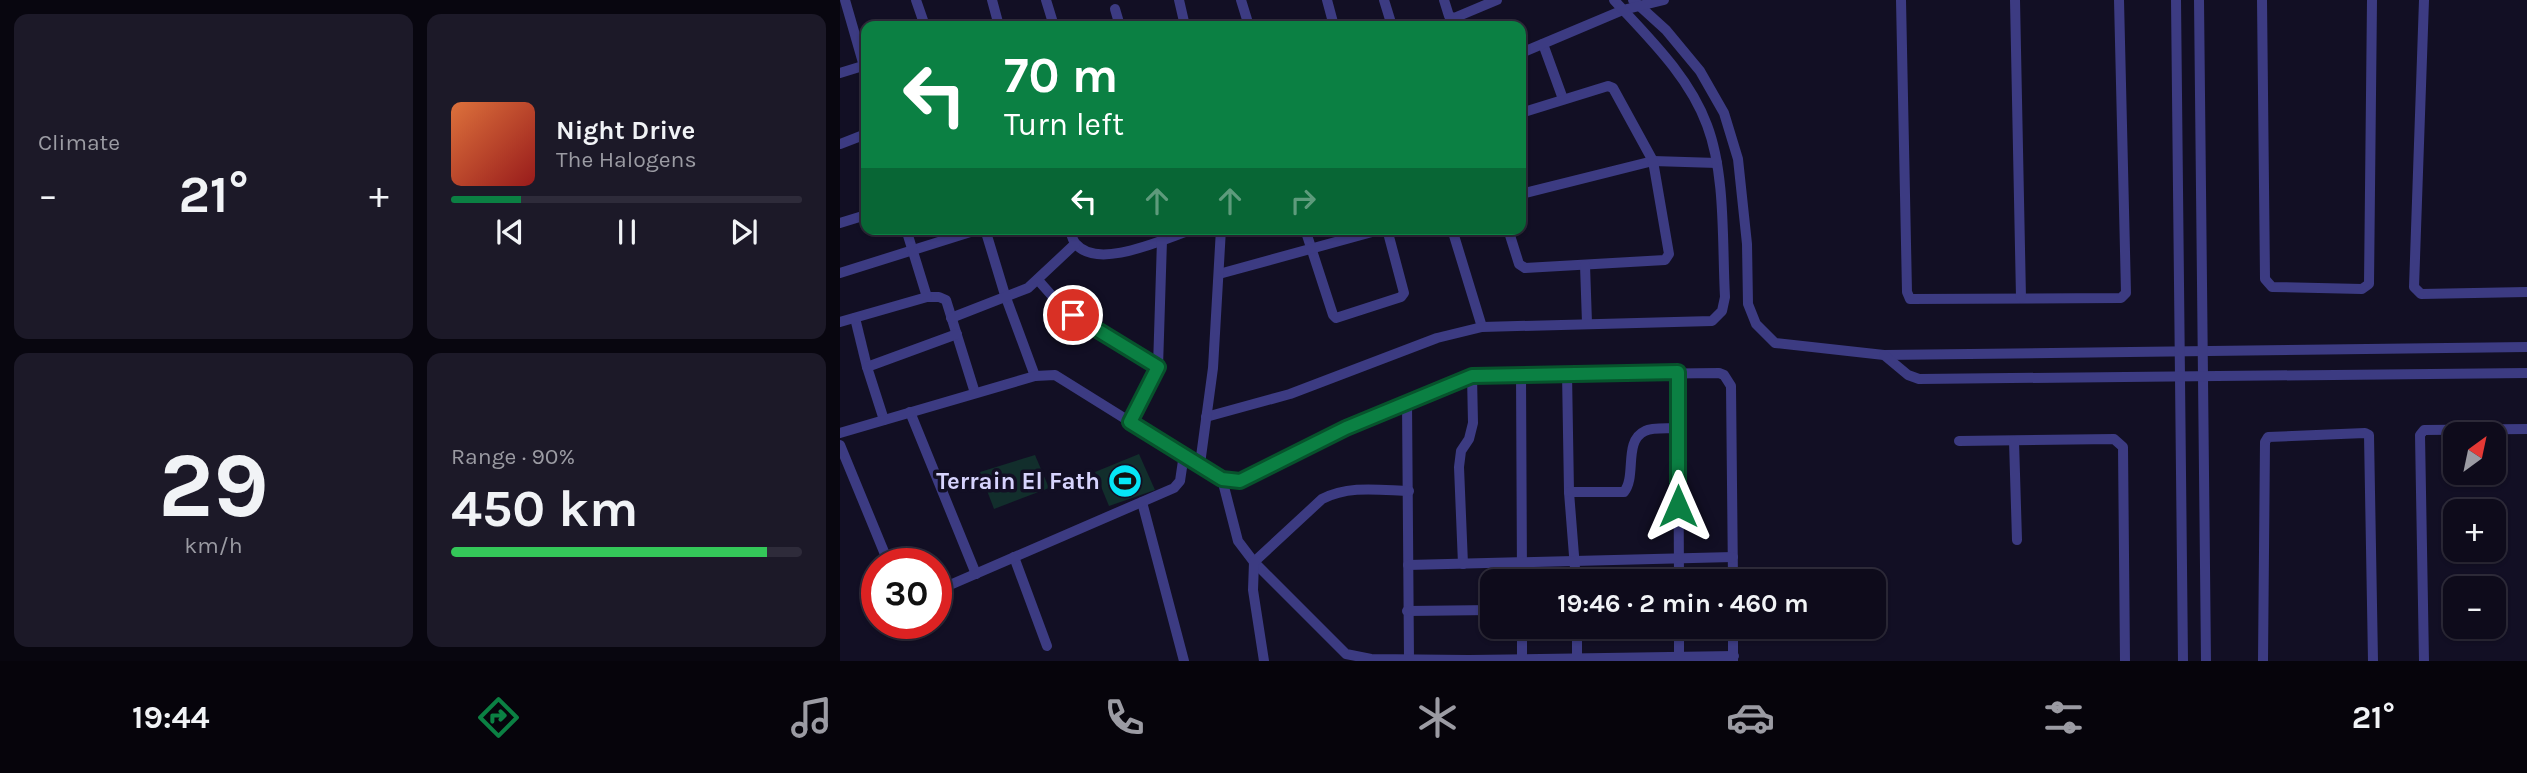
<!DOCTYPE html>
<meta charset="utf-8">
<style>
body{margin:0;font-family:Karla,sans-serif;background:#1c1928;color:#f1f3f6;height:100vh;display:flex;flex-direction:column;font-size:26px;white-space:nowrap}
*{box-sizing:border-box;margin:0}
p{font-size:23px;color:#9b9ba3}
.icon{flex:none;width:38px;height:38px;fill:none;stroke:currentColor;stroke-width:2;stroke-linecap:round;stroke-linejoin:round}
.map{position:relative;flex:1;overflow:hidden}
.details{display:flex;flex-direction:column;gap:14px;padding:14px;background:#08060f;width:840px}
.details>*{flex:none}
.hud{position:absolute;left:21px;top:21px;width:665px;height:214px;border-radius:14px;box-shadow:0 2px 5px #0004,0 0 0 2px #2e2b3a;background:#0b8043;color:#fff;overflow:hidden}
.needle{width:46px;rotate:33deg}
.fabs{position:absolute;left:1603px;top:422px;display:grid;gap:14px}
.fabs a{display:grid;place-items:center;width:63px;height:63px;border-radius:14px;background:#0e0b1b;box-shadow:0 2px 5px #0004,0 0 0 2px #2e2b3a;font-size:35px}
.speed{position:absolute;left:21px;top:548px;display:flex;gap:14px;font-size:35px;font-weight:700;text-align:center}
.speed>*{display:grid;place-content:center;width:91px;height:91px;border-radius:50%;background:#0e0b1b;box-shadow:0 2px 5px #0004,0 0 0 2px #2e2b3a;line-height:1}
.speed .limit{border:10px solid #d22;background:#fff;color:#111}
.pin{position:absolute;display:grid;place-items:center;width:60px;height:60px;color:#fff;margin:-30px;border:4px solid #fff;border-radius:50%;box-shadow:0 2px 7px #0007}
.me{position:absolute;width:77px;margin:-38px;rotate:0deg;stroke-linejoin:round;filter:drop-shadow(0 0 5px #0008)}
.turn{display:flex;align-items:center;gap:24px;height:147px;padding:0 28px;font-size:32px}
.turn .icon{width:91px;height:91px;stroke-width:2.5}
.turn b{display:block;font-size:49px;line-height:60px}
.lanes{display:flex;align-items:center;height:66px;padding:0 28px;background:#0003;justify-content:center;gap:35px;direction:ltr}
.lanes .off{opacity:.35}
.big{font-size:52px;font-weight:700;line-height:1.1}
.details .widget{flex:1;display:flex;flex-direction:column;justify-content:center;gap:10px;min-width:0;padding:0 24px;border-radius:14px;background:#1c1928}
.details .dial{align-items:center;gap:0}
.dial b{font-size:91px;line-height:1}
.song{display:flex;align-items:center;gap:21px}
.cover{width:84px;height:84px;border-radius:10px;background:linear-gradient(135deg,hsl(20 70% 55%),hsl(0 70% 35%))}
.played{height:7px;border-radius:4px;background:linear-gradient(90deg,#0b8043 20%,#2e2b3a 20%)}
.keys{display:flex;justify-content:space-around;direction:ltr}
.heat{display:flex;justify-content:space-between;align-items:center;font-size:38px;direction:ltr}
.charge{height:10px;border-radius:5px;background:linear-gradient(90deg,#34c759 90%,#2e2b3a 0)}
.details .tiles{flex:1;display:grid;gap:14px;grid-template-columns:repeat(2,1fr)}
.trip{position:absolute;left:640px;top:569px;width:406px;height:70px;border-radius:14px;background:#0e0b1b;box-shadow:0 2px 5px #0004,0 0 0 2px #2e2b3a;font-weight:700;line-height:70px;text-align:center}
.tabs{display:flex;height:112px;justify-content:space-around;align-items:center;background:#06040b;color:#9b9ba3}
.tabs .icon{width:49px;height:49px}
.tabs .selected{color:#0b8043}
.tabs b{font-size:32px;color:#f1f3f6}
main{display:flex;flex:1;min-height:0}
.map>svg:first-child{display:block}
</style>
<main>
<section class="details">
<div class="tiles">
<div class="widget"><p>Climate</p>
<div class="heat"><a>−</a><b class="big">21°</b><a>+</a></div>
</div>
<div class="widget">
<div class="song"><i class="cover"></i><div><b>Night Drive</b><p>The Halogens</p></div></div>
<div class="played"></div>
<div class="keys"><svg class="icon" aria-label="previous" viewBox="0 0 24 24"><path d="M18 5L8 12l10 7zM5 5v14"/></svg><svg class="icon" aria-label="pause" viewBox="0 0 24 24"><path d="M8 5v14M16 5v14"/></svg><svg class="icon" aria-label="next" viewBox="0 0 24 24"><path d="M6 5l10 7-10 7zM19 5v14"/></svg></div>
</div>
<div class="widget dial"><b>29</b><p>km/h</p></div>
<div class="widget"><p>Range · 90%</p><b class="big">450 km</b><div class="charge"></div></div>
</div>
</section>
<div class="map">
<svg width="1687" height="661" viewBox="0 0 1687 661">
<rect width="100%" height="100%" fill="#120f24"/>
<g fill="#122e2c">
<path d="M 299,454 L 315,490 L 269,506 L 255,472 Z"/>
<path d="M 195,455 L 209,488 L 154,509 L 140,472 Z"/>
</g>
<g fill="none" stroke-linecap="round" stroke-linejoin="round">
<g stroke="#3c3b82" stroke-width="10">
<path d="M 5,0 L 26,73"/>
<path d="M 76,0 L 85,26"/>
<path d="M 152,0 L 159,26"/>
<path d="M 206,0 L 214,26"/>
<path d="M 339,0 L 345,26"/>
<path d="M 401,0 L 409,26"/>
<path d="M 487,0 L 494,26"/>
<path d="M 544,0 L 552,26"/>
<path d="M 604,0 L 609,16 L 614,18 L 657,0"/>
<path d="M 793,0 L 826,30 L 860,71 L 884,113 L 898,159 L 907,244 L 908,304 L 916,324 L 935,343 L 1044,355 L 1687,347"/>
<path d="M 1061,0 L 1067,292 L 1070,299 L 1281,298 L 1286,293 L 1279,0"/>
<path d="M 1175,0 L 1181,298"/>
<path d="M 1336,0 L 1343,661"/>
<path d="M 1359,0 L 1366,661"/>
<path d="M 1422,0 L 1425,279 L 1432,287 L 1522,289 L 1529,284 L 1532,0"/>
<path d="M 1584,0 L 1574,287 L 1581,294 L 1687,292"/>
<path d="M 275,9 L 280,26"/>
<path d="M 703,44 L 723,99"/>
<path d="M 681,53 L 783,10 L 824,0"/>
<path d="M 0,73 L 26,65"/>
<path d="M 0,144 L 26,134"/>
<path d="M 681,194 L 813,161 L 877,163"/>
<path d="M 0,223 L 26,215"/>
<path d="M 145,229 L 165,295 L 195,376"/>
<path d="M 230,229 C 231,234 233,241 236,244 C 258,271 326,238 354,229"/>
<path d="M 465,229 L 493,315 L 496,318 L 561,297 L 564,293 L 547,229"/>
<path d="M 612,229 L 642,327"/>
<path d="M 668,229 L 679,264 L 685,268 L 825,260 L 829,254 L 813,161 L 773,88 L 768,86 L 681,113"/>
<path d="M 745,265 L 747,323"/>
<path d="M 0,273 L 140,229"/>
<path d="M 379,274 L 543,229"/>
<path d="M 198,280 L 221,306 L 318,367"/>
<path d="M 87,297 L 99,297 L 106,300 L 135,393"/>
<path d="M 15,318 L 27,367"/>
<path d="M 111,318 L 188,288 L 235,244"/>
<path d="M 0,322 L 87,297 L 66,229"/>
<path d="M 1044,355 L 1068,375 L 1079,379 L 1687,373"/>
<path d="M 838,372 L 839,581"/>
<path d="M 681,373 L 682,581"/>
<path d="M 727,373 L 729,492 L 736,581"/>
<path d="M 567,402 L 569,659"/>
<path d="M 70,412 L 136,574"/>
<path d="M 366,417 L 450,394 L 597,338 L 642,327 L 872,321 L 882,311 L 885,297 C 882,244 886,175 867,125 C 849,76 808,37 774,0"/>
<path d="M 44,420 L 27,367 L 117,334"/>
<path d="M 291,422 L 318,367 L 322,240"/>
<path d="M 0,433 L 195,376 L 215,375 L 382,479 L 400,481 L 506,427 L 632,376 L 879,373 L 884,375 L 891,386 L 893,581"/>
<path d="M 1119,441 L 1274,439 L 1283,447 L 1285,661"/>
<path d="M 1174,441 L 1177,540"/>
<path d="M 0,445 L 49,564"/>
<path d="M 360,464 L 373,368 L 381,229"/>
<path d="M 382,479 L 398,541 L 414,562 L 506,654 L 531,659 L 629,660 L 894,656"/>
<path d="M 729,492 L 784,492 C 797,476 783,441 805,431 C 813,427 828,429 838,428"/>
<path d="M 302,502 L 344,661"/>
<path d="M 174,557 L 207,646"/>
<path d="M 623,564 L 619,467 L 621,451 L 629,439 L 633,423 L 632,376"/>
<path d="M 568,565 L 893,557"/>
<path d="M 96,591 L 334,488 L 340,481 L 344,454"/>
<path d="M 567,611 L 653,610"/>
<path d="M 682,626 L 682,661"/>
<path d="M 737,626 L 737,661"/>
<path d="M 839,626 L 839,661"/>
<path d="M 424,661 L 413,590 L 414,562 L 482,499 C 509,485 539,490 569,491"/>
<path d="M 893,661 L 893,626"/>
<path d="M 1423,661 L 1425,442 L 1428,437 L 1525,433 L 1529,435 L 1533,661"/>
<path d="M 1584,661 L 1580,435 L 1584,430 L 1687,429"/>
</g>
</g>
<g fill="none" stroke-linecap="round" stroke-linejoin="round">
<g stroke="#07532c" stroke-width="18">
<path id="route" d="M 233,315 L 318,367 L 290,422 L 382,479 L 400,481 L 506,428 L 632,376 L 838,372 L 838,506"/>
</g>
<use href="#route" stroke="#0b8043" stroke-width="12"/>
</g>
<defs>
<g id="stadium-disc" transform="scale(1.75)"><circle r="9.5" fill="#06e6f7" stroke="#120f24"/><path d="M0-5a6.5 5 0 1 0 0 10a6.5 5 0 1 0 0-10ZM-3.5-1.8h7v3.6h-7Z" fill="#111"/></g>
</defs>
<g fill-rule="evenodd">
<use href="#stadium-disc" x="285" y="481"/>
</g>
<g text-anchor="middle" stroke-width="7" stroke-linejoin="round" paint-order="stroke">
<g font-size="24" font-weight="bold" fill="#d7d4fe" stroke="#120f24" text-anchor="end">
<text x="260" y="489">Terrain El Fath</text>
</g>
</g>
</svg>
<div class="fabs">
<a><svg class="needle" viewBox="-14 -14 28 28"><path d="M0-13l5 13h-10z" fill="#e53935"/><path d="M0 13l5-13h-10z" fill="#9b9ba3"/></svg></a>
<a>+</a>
<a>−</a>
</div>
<div class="speed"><div class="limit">30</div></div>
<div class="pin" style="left:233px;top:315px;background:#d93025"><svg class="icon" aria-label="arrive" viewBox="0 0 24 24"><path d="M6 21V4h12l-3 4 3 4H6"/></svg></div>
<svg class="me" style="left:838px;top:506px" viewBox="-20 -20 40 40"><path d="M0-17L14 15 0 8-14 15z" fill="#0b8043" stroke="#fff" stroke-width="4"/></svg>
<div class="trip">19:46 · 2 min · 460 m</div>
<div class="hud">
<div class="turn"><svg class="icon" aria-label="left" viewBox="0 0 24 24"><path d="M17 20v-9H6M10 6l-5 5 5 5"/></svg><div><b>70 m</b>Turn left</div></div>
<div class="lanes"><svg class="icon" aria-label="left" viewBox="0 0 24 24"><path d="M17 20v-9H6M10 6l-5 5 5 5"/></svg><svg class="icon off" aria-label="ahead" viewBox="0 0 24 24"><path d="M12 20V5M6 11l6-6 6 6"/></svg><svg class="icon off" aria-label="ahead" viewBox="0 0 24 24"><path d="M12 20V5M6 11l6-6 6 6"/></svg><svg class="icon off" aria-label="right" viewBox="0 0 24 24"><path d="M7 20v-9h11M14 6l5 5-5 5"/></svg></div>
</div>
</div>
</main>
<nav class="tabs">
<b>19:44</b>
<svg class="icon selected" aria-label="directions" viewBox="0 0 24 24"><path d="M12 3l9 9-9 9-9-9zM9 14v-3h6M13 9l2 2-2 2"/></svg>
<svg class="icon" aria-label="music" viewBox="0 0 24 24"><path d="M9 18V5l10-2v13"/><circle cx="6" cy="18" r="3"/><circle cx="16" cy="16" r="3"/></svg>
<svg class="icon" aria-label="phone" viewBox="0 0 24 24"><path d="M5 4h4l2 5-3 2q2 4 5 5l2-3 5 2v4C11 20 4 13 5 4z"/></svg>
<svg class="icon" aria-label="climate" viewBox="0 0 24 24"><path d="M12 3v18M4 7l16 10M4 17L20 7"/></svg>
<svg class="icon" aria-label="car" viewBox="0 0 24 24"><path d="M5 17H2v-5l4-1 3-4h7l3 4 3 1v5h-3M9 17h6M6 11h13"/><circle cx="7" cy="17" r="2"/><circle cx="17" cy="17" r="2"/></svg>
<svg class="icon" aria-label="filters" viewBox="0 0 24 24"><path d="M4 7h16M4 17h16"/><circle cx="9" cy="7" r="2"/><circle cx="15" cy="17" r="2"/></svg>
<b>21°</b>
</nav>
